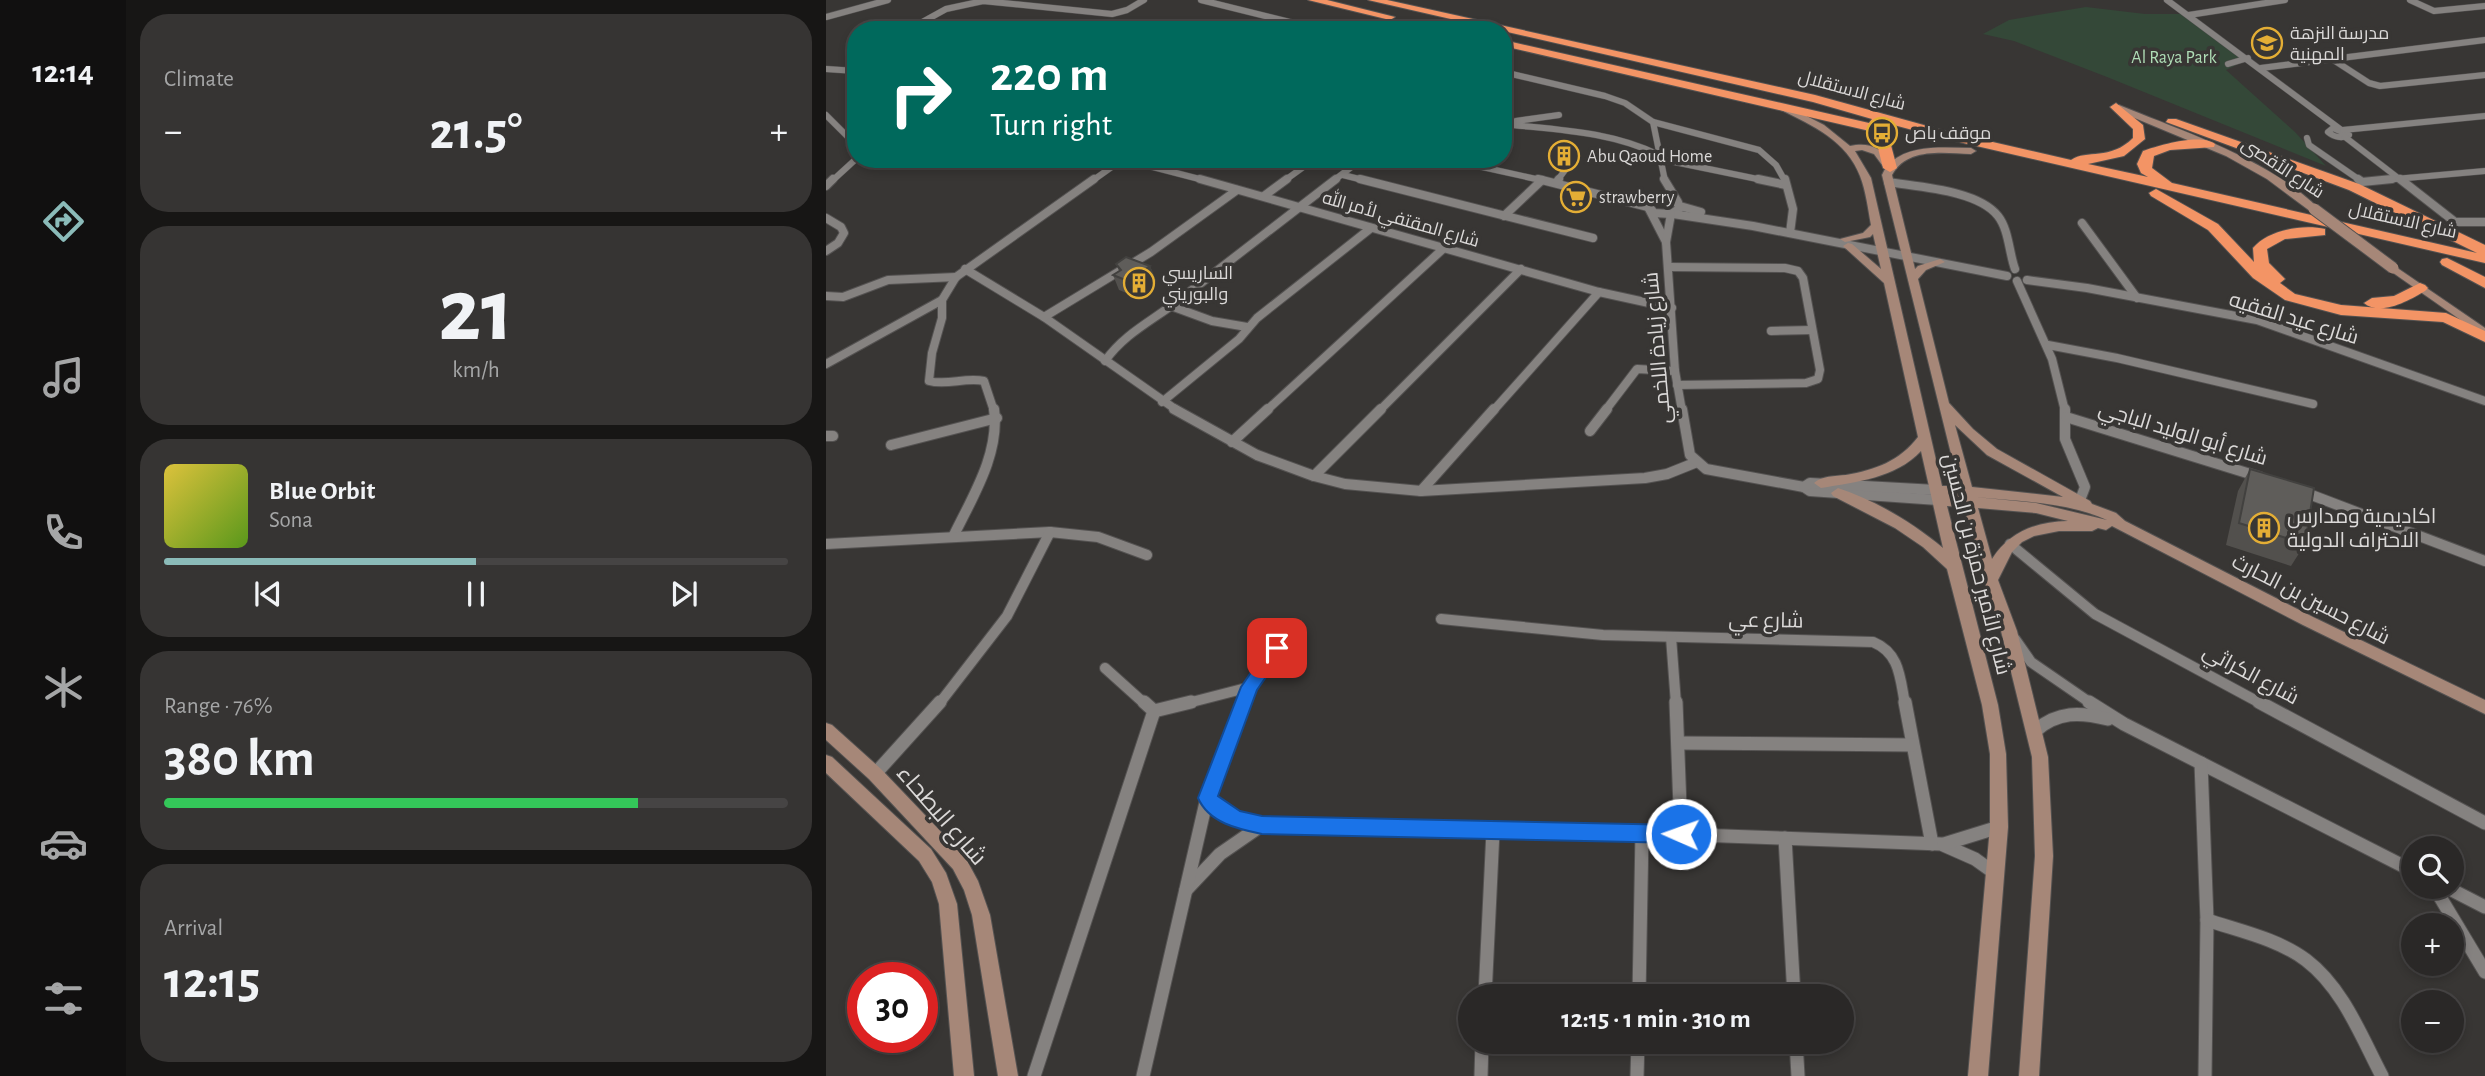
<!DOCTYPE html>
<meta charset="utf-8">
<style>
body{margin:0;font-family:"Alegreya Sans",Cairo,sans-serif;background:#363433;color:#f1f3f6;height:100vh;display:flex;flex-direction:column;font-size:26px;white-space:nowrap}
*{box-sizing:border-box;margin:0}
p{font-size:23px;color:#a5a6a7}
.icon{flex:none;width:38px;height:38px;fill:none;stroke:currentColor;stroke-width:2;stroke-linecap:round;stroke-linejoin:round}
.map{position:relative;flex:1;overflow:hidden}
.drawer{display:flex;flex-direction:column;gap:14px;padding:14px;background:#171615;width:700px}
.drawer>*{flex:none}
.top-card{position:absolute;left:21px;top:21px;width:665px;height:147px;border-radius:28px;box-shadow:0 4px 10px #0003,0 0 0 2px #464444;background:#00695c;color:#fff;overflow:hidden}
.tools{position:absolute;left:1575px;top:836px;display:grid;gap:14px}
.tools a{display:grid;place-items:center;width:63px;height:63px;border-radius:50%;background:#2a2827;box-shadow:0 4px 10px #0003,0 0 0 2px #464444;font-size:35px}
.speed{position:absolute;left:21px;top:962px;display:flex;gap:14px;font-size:35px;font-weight:700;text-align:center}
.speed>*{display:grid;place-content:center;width:91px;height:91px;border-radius:50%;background:#2a2827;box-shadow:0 4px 10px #0003,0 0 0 2px #464444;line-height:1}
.speed .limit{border:10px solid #d22;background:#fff;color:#111}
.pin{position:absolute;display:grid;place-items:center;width:60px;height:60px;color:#fff;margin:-30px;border-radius:14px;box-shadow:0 4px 10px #0006}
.me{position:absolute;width:77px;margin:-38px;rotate:272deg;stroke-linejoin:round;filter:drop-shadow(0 0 5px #0008)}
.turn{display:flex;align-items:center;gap:24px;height:147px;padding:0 28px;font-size:32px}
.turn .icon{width:91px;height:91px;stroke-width:2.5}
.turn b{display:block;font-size:49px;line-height:60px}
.big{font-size:52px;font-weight:700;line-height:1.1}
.drawer .card{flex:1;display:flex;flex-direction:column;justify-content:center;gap:10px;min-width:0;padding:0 24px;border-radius:28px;background:#363433}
.drawer .dial{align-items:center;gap:0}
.dial b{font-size:91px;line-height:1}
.song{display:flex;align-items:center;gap:21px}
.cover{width:84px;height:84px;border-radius:10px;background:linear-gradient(135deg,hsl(50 70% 55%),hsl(90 70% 35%))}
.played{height:7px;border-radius:4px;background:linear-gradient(90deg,#8bbbb9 50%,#464444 50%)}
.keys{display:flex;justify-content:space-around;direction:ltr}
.heat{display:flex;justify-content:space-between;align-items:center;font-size:38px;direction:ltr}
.charge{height:10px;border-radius:5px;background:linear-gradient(90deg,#34c759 76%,#464444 0)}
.trip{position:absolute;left:632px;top:984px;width:396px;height:70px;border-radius:35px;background:#2a2827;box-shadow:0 4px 10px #0003,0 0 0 2px #464444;font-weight:700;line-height:70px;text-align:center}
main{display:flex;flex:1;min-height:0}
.menu{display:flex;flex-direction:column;width:126px;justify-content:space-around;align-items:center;background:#111010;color:#a5a6a7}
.menu .icon{width:49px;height:49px}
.menu .selected{color:#8bbbb9}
.menu b{font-size:32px;color:#f1f3f6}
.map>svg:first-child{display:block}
</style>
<main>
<nav class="menu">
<b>12:14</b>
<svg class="icon selected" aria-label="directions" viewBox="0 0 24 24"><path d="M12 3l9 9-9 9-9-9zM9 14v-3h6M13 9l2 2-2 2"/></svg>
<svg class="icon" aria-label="music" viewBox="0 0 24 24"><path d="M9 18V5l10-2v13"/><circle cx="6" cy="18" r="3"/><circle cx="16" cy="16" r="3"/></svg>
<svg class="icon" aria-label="phone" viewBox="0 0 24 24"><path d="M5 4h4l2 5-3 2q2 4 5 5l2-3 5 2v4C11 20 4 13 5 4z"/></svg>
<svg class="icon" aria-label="climate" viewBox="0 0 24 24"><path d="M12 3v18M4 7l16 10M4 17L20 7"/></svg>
<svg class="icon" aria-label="car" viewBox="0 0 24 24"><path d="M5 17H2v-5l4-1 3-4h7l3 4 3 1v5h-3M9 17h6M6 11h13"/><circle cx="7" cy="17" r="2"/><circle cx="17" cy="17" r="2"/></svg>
<svg class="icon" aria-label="filters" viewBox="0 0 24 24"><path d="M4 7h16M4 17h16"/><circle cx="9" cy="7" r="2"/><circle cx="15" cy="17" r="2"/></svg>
</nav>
<section class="drawer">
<div class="card"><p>Climate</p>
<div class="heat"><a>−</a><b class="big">21.5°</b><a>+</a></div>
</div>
<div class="card dial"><b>21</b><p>km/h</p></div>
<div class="card">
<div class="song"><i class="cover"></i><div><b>Blue Orbit</b><p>Sona</p></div></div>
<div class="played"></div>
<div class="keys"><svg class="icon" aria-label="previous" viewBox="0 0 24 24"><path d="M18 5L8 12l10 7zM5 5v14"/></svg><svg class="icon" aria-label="pause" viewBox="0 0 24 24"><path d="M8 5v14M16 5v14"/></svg><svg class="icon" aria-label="next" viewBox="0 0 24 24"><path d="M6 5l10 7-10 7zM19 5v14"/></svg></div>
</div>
<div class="card"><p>Range · 76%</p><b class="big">380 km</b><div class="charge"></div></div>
<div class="card"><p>Arrival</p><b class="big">12:15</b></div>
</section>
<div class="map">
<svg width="1659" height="1076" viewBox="0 0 1659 1076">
<rect width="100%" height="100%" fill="#383634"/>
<path fill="#344838" d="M 1260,7 L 1319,14 L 1360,14 L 1423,59 L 1400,70 L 1469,132 L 1500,166 L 1281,77 L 1188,41 L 1157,34 L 1183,20 Z"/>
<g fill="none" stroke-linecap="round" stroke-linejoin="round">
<g stroke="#545251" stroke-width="7">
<g id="street-far3">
<path d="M 375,0 L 496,30"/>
<path d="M 1341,0 L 1514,129"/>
<path d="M 1584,0 L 1608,11 L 1659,6"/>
<path d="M 1363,15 L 1459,0"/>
<path d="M 0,17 L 62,0"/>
<path d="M 82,30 L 120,9 L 157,1 L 286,14 L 301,10 L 318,0"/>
<path d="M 249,30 L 293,30"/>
<path d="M 1506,59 L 1543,83 L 1554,86 L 1659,75"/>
<path d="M 1402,64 L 1422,58"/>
<path d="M 1435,68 L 1659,40"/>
<path d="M 0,69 L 30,71"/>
<path d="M 677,72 L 779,96 L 799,103 L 827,122 L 933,150 L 950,165 L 959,181"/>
<path d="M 0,115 L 30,145"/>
<path d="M 690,121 L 733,115"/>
<path d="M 827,122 L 839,181"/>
<path d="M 677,124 C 731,130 784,131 833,155"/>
<path d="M 1507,128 L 1523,135 C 1516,139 1508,137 1502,132 Z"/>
<path d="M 1517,130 L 1659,116"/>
<path d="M 1519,137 L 1576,181"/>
<path d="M 1481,138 L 1483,145 L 1535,181"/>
<path d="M 296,159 L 381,181"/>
<path d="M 454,159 L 471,163 L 476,168 L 458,181"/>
<path d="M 620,159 L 719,181"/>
<path d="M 834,159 L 941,181"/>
<path d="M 517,175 L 541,181"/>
<path d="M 6,181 L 30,159"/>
<path d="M 266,181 L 297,159"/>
<path d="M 507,181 L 536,159"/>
<path d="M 731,181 L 745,162"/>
<path d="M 1547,181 L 1659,171"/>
</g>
</g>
<g stroke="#545251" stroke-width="10">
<g id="street-far2">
<path d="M 374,179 L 773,292 L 846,308"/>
<path d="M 534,179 L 767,238"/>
<path d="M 712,179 L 822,207"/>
<path d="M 838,179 L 852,202"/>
<path d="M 932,179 L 960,185"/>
<path d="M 959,179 L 967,209 L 964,233"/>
<path d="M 1532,179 L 1536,182 L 1566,179"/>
<path d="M 1574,179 L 1629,222 L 1659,222"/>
<path d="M 1062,182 C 1092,187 1152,190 1172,216 C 1183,230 1183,253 1189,269"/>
<path d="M 730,183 L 733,179"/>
<path d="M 0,186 L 7,179"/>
<path d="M 438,196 L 461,179"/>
<path d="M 833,198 L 849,200 L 854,208 L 845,214 L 828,213 L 822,205 Z"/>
<path d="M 854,206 L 875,212"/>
<path d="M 823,209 L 840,242 L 849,371 L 856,411"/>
<path d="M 847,214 L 927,226 L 1181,276"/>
<path d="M 678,216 L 716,180"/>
<path d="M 0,218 L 15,227 L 18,233 L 12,243 L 0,251"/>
<path d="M 1256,223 L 1311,298"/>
<path d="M 840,242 L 845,214"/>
<path d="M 843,267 L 959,268 L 972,271 L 977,278 L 994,370 L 992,379 L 980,383 L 851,385"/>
<path d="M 139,269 L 218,317 L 352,411"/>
<path d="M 1201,280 L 1261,288 L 1431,320 L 1659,401"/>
<path d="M 1191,281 L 1226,359 L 1239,411"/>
<path d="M 0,296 L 17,297 L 62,280 L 130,277"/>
<path d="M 345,306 L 386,321 L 421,327"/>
<path d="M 218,317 L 325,252 L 411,190"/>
<path d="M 945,331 L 986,330"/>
<path d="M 1222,345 L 1291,358 L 1487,404"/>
<path d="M 279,361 C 299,333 326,321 353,300 C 405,260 457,220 510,179"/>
<path d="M 0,364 L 116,300"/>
<path d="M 336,402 L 413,339 L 431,318 L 545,228"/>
<path d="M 168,411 L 158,381 C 139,377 121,386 103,381 L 106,353 L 116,318 L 116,300 L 130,277 L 268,179"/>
<path d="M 440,411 L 618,248"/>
<path d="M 553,411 L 695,269"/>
<path d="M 667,411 L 773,292"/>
<path d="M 779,411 L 811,369 L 849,371"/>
</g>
</g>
<g stroke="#545251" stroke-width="12">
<g id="street-far1">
<path d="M 348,409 L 431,455 L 488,476 L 519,484 L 595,491 L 819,478 L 841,474 L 871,462"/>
<path d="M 856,409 L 864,455 L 880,469 L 978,487 L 984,491 L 1112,500"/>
<path d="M 1239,409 L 1239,439 L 1259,487 L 1254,500"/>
<path d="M 1240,417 L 1434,477"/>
<path d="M 764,431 L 781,409"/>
<path d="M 0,436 L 7,436"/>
<path d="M 406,442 L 442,409"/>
<path d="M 65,445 L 171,418"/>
<path d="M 488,476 L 555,409"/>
<path d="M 978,487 L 984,483 L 1110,490"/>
<path d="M 595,491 L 668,409"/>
<path d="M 1475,491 L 1659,561"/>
<path d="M 128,535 C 147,496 174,453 168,409"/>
<path d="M 0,544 L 224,532 L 272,537 L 321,555"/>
<path d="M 1184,544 L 1269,614 L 1436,704"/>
<path d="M 615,619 L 777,635 L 1047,642 C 1074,653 1074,678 1079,704"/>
<path d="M 845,637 L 850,704"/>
<path d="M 1189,639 L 1205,662 L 1266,704"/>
<path d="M 279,668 L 319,704"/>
<path d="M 113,704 L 181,616 L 224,532"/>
<path d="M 358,704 L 424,687"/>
<path d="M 418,704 L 424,687 L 465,628"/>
</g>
</g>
<g stroke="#545251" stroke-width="15">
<g id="street">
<path d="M 850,702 L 855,834"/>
<path d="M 1079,702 L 1106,844"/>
<path d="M 1263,702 L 1298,724 L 1587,871"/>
<path d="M 1433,702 L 1659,823"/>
<path d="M 328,711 L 365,702"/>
<path d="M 1209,731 C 1232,711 1254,712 1282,719"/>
<path d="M 853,743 L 1086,745"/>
<path d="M 1375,763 L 1381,920 L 1379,1076"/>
<path d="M 49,774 L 114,702"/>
<path d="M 381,798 L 406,817 L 436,825 L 816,833 L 1115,844 L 1149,859 L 1170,874"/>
<path d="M 959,838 L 968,996"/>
<path d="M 1118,844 L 1173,827"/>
<path d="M 1608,887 L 1659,972"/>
<path d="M 1620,887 L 1659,907"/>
<path d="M 360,890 L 394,854 L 436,825"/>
<path d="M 1381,920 C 1414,931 1452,939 1480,960 C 1517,988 1535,1036 1556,1076"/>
<path d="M 659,996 L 667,831"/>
<path d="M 813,996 L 816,833"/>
<path d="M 970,1041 L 972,1076"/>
<path d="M 208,1076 L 328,711 L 318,702"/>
<path d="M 317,1076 L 381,798 L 418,702"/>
<path d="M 655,1076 L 656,1041"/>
<path d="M 811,1076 L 812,1041"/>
</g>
</g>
<g stroke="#545251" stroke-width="2">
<g id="secondary">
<path d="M 1287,105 L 1293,105 C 1356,131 1445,160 1493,209 L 1484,211 L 1441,179 L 1400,156 L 1287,109 Z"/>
<path d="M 955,106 L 961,106 L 998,125 L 1024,146 C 1042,142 1054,147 1065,162 C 1087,144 1118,148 1145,148 L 1150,151 L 1145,154 C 1118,153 1081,147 1066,175 L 1089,269 L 1092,266 L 1114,259 L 1119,262 L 1100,270 L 1092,279 L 1123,403 L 1147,429 L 1171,449 L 1264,501 L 1266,504 L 1290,513 L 1299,521 L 1487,617 L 1659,700 L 1659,714 L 1477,625 L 1286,526 L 1280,530 L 1272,528 L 1266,531 L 1233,531 L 1208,536 L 1196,542 L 1186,552 L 1172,580 L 1191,631 L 1222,757 L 1227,856 L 1213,1076 L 1193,1076 L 1209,856 L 1206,757 L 1175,631 L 1158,580 L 1138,507 L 1121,506 L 1172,705 L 1180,754 L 1182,827 L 1162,1076 L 1142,1076 L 1164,827 L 1164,754 L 1156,705 L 1121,569 L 1097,547 L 1069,528 L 1007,496 L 1005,493 L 1012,488 C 1049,500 1087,523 1117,548 L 1095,451 C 1070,478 1030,482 995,488 L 988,483 C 995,476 1009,476 1020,475 C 1049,470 1074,461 1092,437 L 1058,283 L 1017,246 L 1022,243 L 1026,244 L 1055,269 L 1047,234 L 1044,237 L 1019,242 L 1014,239 L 1037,233 L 1045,225 C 1042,209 1040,191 1034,176 C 1021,141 986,125 955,110 ZM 1036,150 L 1048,154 L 1059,169 L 1056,175 L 1133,486 L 1116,486 L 1045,178 L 1029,151 ZM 1129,425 L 1161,455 L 1237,497 L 1146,487 ZM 1149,497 C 1192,501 1241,502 1281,520 L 1210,503 ZM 1152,508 L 1210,513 L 1242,521 C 1210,522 1184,531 1166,559 Z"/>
<path d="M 1567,265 L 1659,328 L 1659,337 L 1563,270 L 1562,268 Z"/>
<path d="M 0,723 L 6,725 L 55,769 L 139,857 L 152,881 L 164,915 L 192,1076 L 172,1076 L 146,915 L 138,890 L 127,869 L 43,779 L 0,740 Z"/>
<path d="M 0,755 L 6,757 L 105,849 L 120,873 L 131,904 L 148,1076 L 128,1076 L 113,904 L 106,882 L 93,861 L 0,773 Z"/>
</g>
</g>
<g stroke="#545251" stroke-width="2">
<g id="highway">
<path d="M 482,0 L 501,0 L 569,17 L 564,20 Z"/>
<path d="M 542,0 L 561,0 L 989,95 L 1123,132 L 1245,160 C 1261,149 1284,161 1307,138 L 1307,129 L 1284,107 L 1290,103 L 1317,125 L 1319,139 L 1298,156 L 1262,164 L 1322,177 L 1315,173 L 1311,164 L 1317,151 C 1334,145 1375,133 1389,144 L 1388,147 L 1344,150 L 1328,156 L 1326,168 L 1346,183 L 1651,253 L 1523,190 L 1340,122 L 1342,119 L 1350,119 L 1533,184 L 1659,245 L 1659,263 L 1120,139 L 1053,121 L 1061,130 L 1071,168 L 1064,172 L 1057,168 L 1048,132 L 677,46 L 677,40 L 1043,123 L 1046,119 L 987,102 Z"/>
<path d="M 1330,189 L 1392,224 L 1428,262 L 1427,248 C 1442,230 1476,224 1499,229 L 1499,235 L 1459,239 L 1441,249 L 1443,263 L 1459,279 L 1454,283 L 1469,294 L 1515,305 L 1620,313 L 1659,331 L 1659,342 L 1617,322 L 1515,315 L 1459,300 L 1427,278 L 1382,230 L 1325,196 L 1323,193 Z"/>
<path d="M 1621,258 L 1659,277 L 1659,288 L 1616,265 L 1614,262 L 1616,259 Z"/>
<path d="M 1594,283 L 1599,285 L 1602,288 L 1599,291 C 1584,300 1554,317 1538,303 L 1546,298 L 1568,296 Z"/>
</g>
</g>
<use href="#street-far3" stroke="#858280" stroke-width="6"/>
<use href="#street-far2" stroke="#858280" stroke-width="8"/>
<use href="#street-far1" stroke="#858280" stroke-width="10"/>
<use href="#street" stroke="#858280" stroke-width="13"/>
<use href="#secondary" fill="#a68778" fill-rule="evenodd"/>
<use href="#highway" fill="#f39465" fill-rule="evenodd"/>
<g stroke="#545251" stroke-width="13" stroke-linecap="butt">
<path id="secondary-bridge" d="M 1488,209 L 1567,268"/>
</g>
<use href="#secondary-bridge" stroke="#a68778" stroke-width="11"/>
</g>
<g fill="#52504d">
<path d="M 290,264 L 324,266 L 330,281 L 308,296 L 293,290 L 287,275 L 293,271 Z"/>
<path d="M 1424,469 L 1479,544 L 1465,566 L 1400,545 L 1412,491 Z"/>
</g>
<path fill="#42413f" d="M 324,266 L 330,281 L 308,296 L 302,281 Z"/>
<g fill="#5f5d5a" stroke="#42413f" stroke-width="2">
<path d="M 300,257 L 324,266 L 302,281 L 287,275 L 295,270 L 290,264 Z"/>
<path d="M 1424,469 L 1488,488 L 1479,544 L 1413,523 Z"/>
</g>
<path fill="#1a73e8" stroke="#114b97" stroke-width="2" d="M 451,641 L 457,643 L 460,648 L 431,690 L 392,796 L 414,811 L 436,816 L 855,825 L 862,827 L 865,834 L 862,840 L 855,843 L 436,834 C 412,829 383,823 372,798 L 415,687 L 445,643 Z"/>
<defs>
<g id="school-ring" transform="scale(1.575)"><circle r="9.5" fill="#383634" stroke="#e4ae35" stroke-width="1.5"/><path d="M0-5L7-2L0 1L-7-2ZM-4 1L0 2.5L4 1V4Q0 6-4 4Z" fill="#e4ae35"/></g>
<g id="bus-ring" transform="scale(1.575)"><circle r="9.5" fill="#383634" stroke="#e4ae35" stroke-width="1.5"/><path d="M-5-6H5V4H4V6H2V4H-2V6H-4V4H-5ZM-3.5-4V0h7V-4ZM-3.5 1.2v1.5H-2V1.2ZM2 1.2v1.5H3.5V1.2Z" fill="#e4ae35"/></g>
<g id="building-ring" transform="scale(1.575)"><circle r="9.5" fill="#383634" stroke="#e4ae35" stroke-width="1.5"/><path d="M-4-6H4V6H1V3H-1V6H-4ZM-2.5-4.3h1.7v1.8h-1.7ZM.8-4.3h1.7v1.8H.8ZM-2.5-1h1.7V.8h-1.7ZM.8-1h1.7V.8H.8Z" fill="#e4ae35"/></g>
<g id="supermarket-ring" transform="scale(1.575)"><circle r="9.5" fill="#383634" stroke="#e4ae35" stroke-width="1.5"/><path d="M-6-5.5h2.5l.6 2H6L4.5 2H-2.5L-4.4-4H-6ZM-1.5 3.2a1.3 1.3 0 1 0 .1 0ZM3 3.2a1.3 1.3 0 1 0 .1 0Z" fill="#e4ae35"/></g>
</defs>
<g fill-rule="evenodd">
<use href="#school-ring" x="1441" y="43"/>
<use href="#bus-ring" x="1056" y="133"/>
<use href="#building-ring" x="738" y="156"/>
<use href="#supermarket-ring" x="750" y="197"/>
<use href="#building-ring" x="313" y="283"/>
<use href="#building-ring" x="1438" y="528"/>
</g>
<g text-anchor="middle" stroke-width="7" stroke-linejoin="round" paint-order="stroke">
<g font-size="18" fill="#dbd9d8" stroke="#383634" text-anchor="start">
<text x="1464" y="39">مدرسة النزهة<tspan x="1464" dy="21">المهنية</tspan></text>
<text x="1079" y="139">موقف باص</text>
<text x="761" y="162">Abu Qaoud Home</text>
<text x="773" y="203">strawberry</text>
<text x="336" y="279">الساريسي<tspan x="336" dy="21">والبوريني</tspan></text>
</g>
<g font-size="18" fill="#afddb6" stroke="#383634">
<text x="1348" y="63">Al Raya Park</text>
</g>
<g font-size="18" fill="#dbd9d8" stroke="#383634">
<text transform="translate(1026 90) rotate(15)" y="6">شارع الاستقلال</text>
<text transform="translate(1457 168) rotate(33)" y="6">شارع الأقصى</text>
<text transform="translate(575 219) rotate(16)" y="6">شارع المقتفي لأمر الله</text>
<text transform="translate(1577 220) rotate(13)" y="6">شارع الاستقلال</text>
</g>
<g font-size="21" fill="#dbd9d8" stroke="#383634">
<text transform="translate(1468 318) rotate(17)" y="7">شارع عيد الفقيه</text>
<text transform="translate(831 348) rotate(-95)" y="7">شارع زيادة اللخمي</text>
<text transform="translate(1357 433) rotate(17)" y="7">شارع أبو الوليد الباجي</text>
<text transform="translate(1151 564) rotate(76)" y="7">شارع الأمير حمزة بن الحسين</text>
<text transform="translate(1485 599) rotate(27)" y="7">شارع حسين بن الحارث</text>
<text transform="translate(940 620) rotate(1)" y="7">شارع عي</text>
<text transform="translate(1425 674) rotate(28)" y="7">شارع الكراثي</text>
</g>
<g font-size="21" fill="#dbd9d8" stroke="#383634" text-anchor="start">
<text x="1461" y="523">اكاديمية ومدارس<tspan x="1461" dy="24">الاحتراف الدولية</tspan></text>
</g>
<g font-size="24" fill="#dbd9d8" stroke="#383634">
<text transform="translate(116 815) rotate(49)" y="8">شارع البطحاء</text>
</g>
</g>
</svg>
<div class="tools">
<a><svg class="icon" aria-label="search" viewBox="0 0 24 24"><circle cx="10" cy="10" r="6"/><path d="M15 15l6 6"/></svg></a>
<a>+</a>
<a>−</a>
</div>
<div class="speed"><div class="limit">30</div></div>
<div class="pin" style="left:451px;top:648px;background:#d93025"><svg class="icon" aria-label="arrive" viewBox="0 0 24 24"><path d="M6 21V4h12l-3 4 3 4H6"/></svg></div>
<svg class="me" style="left:855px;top:834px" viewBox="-20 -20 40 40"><circle r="17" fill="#1a73e8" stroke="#fff" stroke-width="3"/><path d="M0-11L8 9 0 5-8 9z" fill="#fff"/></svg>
<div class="trip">12:15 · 1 min · 310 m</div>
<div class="top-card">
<div class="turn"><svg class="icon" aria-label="right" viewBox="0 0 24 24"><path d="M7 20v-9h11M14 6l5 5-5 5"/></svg><div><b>220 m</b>Turn right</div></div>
</div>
</div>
</main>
